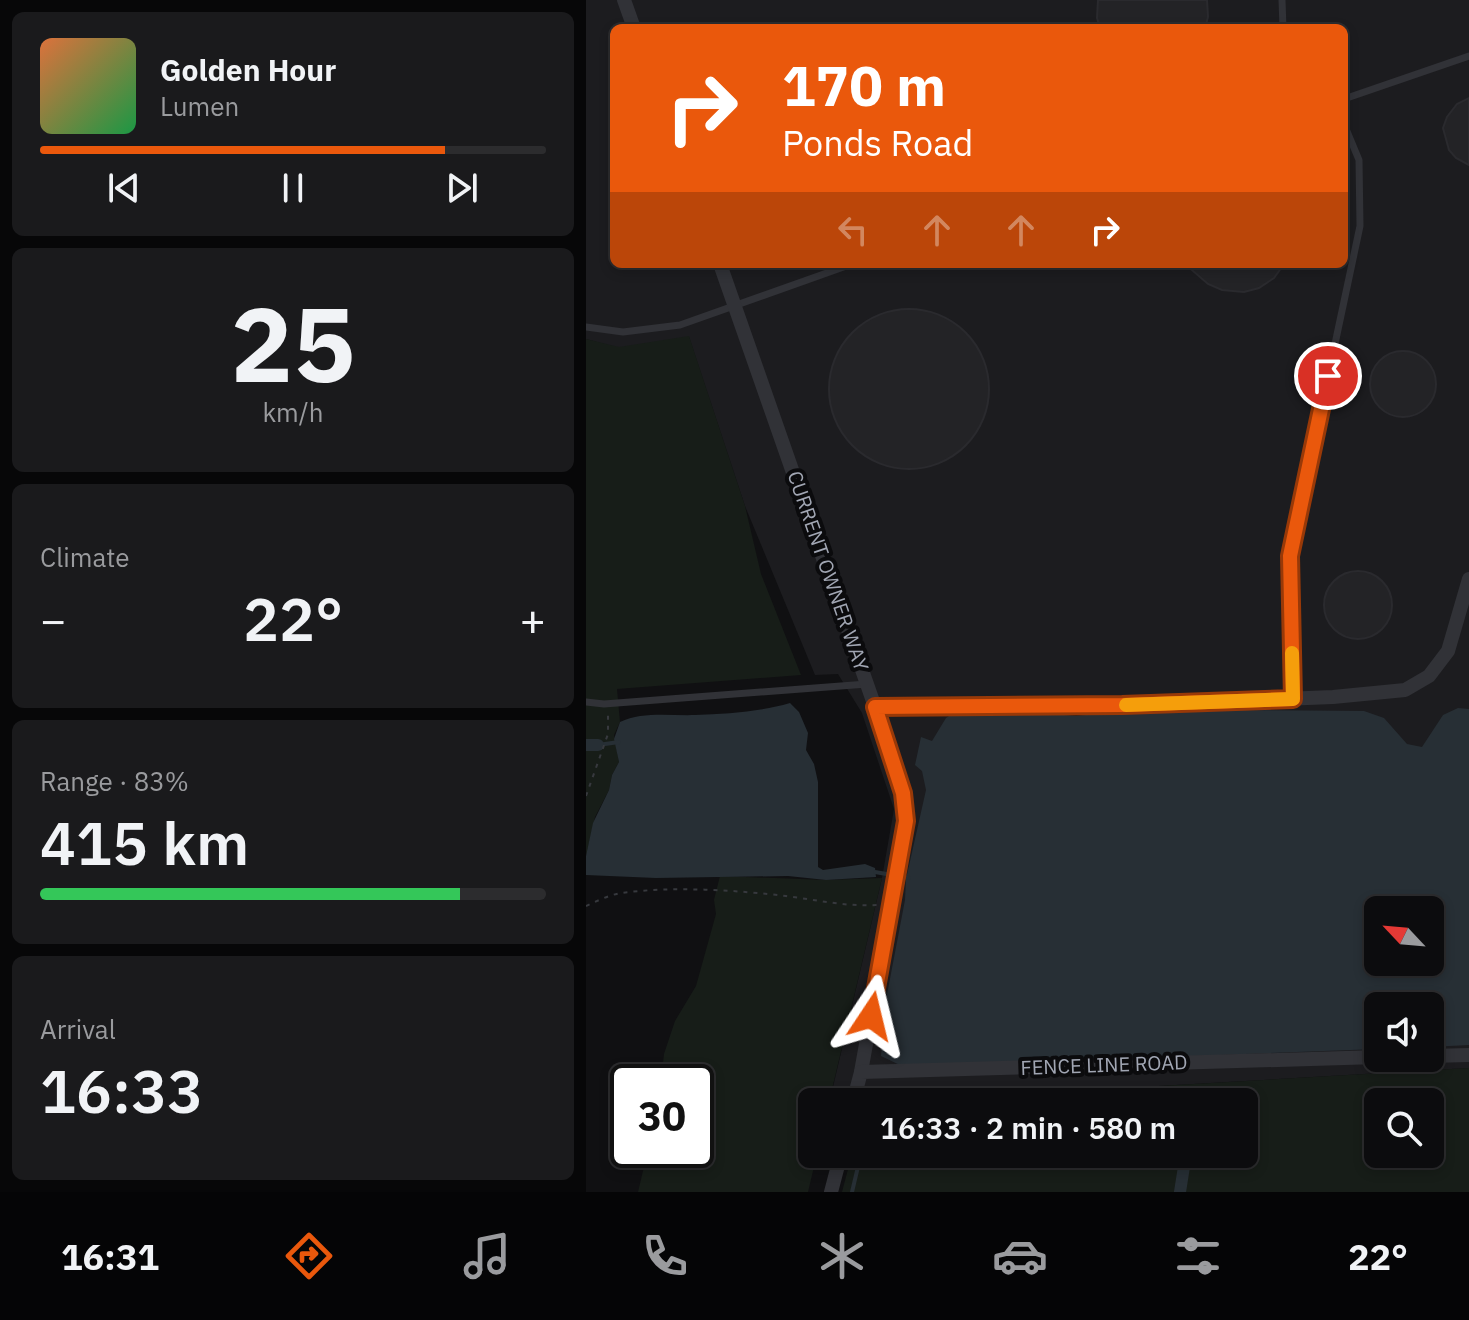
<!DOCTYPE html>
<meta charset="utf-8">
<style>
body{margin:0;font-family:"IBM Plex Sans",sans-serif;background:#1a1a1c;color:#f1f3f6;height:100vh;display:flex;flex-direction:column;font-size:30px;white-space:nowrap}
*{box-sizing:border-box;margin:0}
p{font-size:26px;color:#9a9b9e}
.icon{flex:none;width:44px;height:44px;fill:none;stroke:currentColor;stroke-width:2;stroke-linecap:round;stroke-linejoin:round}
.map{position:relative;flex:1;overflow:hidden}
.sheet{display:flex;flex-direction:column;gap:12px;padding:12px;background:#070708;width:586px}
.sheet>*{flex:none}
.guide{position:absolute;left:24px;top:24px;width:738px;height:244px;border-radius:12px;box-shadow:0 4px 12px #0003,0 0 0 2px #2c2c2e;background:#ea580c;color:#fff;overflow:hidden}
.needle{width:52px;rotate:296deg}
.tools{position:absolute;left:778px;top:896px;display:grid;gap:16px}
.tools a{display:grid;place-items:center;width:80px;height:80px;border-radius:12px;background:#0c0c0e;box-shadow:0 4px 12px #0003,0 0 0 2px #2c2c2e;font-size:40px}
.speed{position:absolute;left:24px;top:1064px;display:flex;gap:16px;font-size:40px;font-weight:700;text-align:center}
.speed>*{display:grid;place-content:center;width:104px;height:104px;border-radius:50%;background:#0c0c0e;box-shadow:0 4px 12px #0003,0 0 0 2px #2c2c2e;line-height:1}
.speed .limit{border:4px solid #111;border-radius:12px;background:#fff;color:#111}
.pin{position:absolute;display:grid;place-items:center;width:68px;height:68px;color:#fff;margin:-34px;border:4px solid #fff;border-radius:50%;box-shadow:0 2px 8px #0007}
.me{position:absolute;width:88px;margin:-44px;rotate:10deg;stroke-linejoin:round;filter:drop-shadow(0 0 6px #0008)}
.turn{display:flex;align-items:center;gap:28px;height:168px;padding:0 40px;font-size:36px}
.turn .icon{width:104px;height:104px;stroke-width:2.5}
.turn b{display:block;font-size:56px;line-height:68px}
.lanes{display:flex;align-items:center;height:76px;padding:0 40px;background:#0003;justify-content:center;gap:40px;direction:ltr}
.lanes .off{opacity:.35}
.big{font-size:60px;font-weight:600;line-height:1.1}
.sheet .widget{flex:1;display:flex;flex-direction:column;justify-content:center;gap:12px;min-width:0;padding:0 28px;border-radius:12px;background:#1a1a1c}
.sheet .dial{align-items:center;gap:0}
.dial b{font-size:104px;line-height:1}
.song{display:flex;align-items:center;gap:24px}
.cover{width:96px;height:96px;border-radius:12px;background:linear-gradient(135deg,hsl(20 70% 55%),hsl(140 70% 35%))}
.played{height:8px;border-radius:4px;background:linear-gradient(90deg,#ea580c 80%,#2c2c2e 80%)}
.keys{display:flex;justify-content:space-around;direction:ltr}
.heat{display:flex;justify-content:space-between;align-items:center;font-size:44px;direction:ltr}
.charge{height:12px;border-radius:6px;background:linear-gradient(90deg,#34c759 83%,#2c2c2e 0)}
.trip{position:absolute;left:212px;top:1088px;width:460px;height:80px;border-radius:12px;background:#0c0c0e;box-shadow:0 4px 12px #0003,0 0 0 2px #2c2c2e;font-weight:600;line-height:80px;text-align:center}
.menu{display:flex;height:128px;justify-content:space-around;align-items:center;background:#050506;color:#9a9b9e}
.menu .icon{width:56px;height:56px}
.menu .selected{color:#ea580c}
.menu b{font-size:36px;color:#f1f3f6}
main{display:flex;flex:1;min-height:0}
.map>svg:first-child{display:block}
</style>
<main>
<section class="sheet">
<div class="widget">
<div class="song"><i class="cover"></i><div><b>Golden Hour</b><p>Lumen</p></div></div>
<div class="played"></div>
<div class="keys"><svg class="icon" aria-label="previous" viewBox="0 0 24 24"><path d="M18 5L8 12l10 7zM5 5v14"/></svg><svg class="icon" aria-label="pause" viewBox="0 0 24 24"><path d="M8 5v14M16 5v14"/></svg><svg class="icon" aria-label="next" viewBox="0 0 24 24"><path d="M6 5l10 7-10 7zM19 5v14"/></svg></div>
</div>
<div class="widget dial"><b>25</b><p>km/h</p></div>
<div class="widget"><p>Climate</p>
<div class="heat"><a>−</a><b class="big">22°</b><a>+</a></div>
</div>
<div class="widget"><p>Range · 83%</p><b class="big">415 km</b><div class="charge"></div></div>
<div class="widget"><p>Arrival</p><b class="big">16:33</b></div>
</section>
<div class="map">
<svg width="883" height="1192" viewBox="0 0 883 1192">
<rect width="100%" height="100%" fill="#101012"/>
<path fill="#1c1c1f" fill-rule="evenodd" d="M 0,0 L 883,0 L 883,1068 L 298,1102 L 277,1102 L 247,1087 L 296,878 L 308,809 L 276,713 L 252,674 L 229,675 L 159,506 L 103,337 L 33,348 L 0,339 ZM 28,28 L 758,28 L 758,264 L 28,264 ZM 792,910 L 844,910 L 844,962 L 792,962 ZM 792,1006 L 844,1006 L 844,1058 L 792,1058 Z"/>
<g fill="#171d18" fill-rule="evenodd">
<path d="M 103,336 L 159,506 L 175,574 L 215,675 L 31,689 L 34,722 L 28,735 L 33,762 L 26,775 L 23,790 L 9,817 L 0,856 L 0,339 L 33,347 Z"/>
<path d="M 134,876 L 240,880 L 296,878 L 243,1102 L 226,1102 L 226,1154 L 231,1154 L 222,1192 L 52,1192 L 62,1150 L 110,1150 L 110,1082 L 75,1082 L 78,1054 L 89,1021 L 110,986 L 130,914 L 128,900 Z"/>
<path d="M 883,1068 L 883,1192 L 256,1192 L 266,1154 L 658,1154 L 658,1102 L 298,1102 ZM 844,1102 L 844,1154 L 792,1154 L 792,1102 Z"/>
</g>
<g fill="#272f35" fill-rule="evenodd">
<path d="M 204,703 L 213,712 L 222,733 L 220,750 L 228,764 L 232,782 L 232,867 L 237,870 L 279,864 L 289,868 L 290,877 L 240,880 L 202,876 L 70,878 L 0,875 L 0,856 L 7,823 L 23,790 L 26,775 L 33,762 L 28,739 L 34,722 C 57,711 85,716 109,715 C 141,714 173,712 204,703 Z"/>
<path d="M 872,708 L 883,709 L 883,1045 L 844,1047 L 844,1006 L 792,1006 L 792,1049 L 318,1067 L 295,1056 L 299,1005 L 319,900 L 320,879 L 340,790 L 336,771 L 329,765 L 335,737 L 346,741 L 360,718 L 369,712 L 445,712 L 490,716 L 555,709 L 778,711 L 798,718 L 821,744 L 836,747 L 857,715 ZM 792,910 L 844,910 L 844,962 L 792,962 Z"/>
</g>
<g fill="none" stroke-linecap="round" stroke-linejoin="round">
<g stroke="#272f35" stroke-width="4">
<path d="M 12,745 L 33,742"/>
<path d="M 289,872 L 323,878"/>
<path d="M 287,1102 L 288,1098"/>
<path d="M 266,1192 L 275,1154"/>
</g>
<g stroke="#272f35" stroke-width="12">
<path d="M 0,745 L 12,745"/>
<path d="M 594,1192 L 600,1154"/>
</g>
</g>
<g fill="#232326" stroke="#2a2a2e" stroke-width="2">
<path d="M 512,0 L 621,0 L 622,17 L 619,28 L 514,28 L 511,18 Z"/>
<path d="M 883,98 L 883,165 L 870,158 L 863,150 L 857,128 L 861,117 L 871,104 Z"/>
<path d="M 599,264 L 698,264 L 688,278 L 673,288 L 658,292 L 636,290 L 622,284 Z"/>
<circle cx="323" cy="389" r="80"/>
<circle cx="817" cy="384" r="33"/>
<circle cx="772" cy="605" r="34"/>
</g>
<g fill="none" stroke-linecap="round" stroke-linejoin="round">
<g stroke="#37393e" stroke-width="2" stroke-dasharray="4 6" stroke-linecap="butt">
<path d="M 0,796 L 22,734 L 22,713"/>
<path d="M 0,906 C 11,901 23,895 35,893 C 86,886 149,890 200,896 C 231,900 261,907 292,905"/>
</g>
<g stroke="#313237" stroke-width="7">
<path d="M 696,0 L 697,28"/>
<path d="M 758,99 L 883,56"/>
<path d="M 0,327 L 37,332 L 94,325 L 266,264"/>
<path d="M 707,699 L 704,556 L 774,226 L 773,160 L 758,124"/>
<path d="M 0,702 L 18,704 L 281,684"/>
</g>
<g stroke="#313237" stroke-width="14">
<path d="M 38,0 L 48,28"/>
<path d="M 134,264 L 289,707 L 317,793 L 320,821 L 275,1072"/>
<path d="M 289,707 L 536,705 L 747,697 L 819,690 L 843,676 L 862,651 L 883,579"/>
<path d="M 844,1056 L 883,1055"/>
<path d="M 267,1102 L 275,1072 L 792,1057"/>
<path d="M 245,1192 L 255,1154"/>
</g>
</g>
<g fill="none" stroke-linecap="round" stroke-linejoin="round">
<g stroke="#983908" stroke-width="20">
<path id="route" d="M 285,1016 L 320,821 L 317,793 L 289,707 L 536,705 L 707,699 L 704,556 L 742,376"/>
</g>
<use href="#route" stroke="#ea580c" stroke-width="14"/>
<path stroke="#f59e0b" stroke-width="14" d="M 540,705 L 707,699 L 706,653"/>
</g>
<g text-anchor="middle" stroke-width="8" stroke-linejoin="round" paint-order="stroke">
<g font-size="20" fill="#a1a6b3" stroke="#0b0b0d">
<text transform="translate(242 571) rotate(71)" y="7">CURRENT OWNER WAY</text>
<text transform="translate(518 1065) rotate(-2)" y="7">FENCE LINE ROAD</text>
</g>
</g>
</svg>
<div class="tools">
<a><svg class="needle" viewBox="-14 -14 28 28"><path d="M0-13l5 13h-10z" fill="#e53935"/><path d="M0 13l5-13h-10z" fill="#9a9b9e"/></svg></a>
<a><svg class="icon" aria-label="sound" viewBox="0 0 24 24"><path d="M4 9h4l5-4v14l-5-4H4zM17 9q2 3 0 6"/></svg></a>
<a><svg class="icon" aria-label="search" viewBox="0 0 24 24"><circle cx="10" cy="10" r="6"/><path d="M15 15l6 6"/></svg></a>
</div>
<div class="speed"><div class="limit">30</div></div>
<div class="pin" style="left:742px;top:376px;background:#d93025"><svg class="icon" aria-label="arrive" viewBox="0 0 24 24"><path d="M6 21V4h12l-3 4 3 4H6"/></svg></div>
<svg class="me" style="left:285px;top:1016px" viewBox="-20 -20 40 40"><path d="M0-17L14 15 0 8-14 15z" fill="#ea580c" stroke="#fff" stroke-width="4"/></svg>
<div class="trip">16:33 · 2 min · 580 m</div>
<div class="guide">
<div class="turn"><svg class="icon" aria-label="right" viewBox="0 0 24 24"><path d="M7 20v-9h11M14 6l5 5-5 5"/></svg><div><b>170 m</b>Ponds Road</div></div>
<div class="lanes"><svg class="icon off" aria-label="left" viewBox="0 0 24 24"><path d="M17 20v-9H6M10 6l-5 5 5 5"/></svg><svg class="icon off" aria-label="ahead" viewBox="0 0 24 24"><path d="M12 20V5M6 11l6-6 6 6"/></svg><svg class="icon off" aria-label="ahead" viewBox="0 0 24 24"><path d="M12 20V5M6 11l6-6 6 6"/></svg><svg class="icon" aria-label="right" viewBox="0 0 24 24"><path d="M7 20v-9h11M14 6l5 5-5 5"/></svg></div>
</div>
</div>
</main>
<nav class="menu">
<b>16:31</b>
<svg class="icon selected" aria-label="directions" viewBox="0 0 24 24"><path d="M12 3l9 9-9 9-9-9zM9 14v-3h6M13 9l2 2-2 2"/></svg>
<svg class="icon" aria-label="music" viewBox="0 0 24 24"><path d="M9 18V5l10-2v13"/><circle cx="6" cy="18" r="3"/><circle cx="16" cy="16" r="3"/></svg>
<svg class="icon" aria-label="phone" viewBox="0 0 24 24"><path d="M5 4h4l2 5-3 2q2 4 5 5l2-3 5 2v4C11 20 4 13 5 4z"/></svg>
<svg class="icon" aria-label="climate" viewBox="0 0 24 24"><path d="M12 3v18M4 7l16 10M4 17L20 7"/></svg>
<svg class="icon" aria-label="car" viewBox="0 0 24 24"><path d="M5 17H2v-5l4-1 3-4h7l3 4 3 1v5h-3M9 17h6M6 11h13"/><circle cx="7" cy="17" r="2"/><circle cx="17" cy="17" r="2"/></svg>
<svg class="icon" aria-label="filters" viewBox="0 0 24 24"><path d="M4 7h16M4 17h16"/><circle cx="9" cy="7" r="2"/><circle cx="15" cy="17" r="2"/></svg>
<b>22°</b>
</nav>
